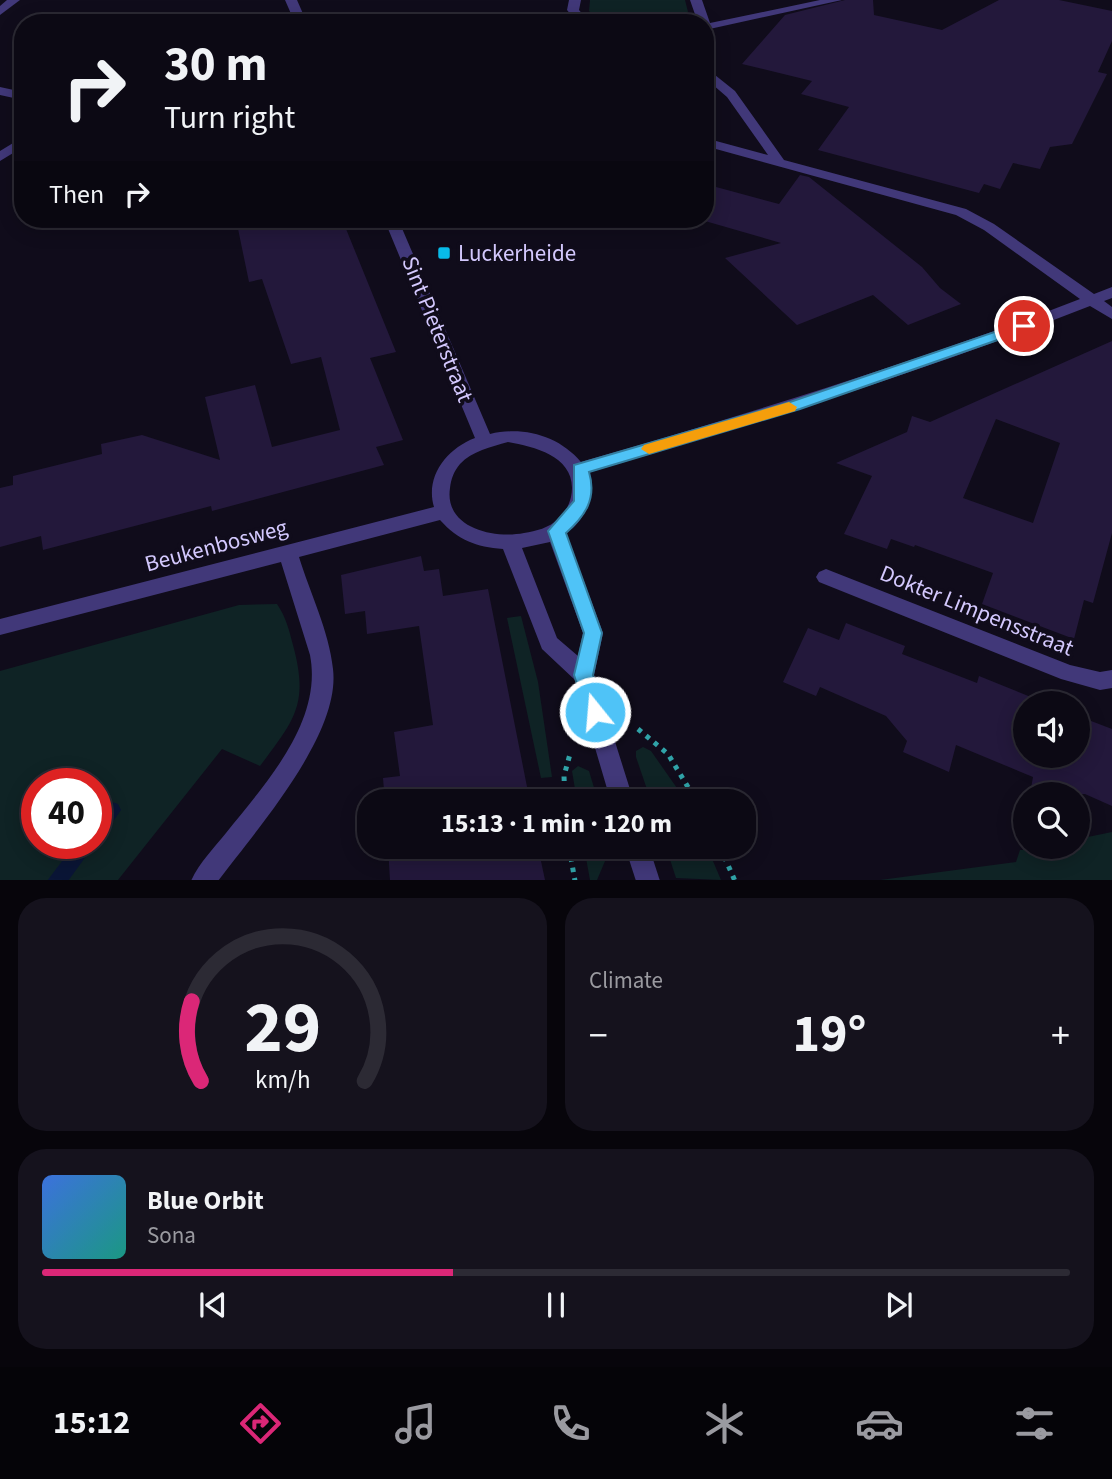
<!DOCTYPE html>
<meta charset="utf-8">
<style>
body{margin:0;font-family:"Source Sans 3",sans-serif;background:#15121d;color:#f1f3f6;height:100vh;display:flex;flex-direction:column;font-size:26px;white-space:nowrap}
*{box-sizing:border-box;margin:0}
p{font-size:23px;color:#9a9aa0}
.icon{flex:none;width:38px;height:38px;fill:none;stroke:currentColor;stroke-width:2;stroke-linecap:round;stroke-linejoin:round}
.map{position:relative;height:880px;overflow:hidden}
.panel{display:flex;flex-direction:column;gap:18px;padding:18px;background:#07050b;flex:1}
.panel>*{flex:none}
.banner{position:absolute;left:14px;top:14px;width:700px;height:214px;border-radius:28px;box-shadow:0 4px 18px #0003,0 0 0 2px #2c2a34;background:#0c0914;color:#f1f3f6;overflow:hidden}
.buttons{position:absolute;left:1013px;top:691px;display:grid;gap:14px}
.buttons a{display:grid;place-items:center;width:77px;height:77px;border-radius:50%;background:#0c0914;box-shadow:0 4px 18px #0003,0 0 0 2px #2c2a34;font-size:35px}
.speed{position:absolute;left:21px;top:768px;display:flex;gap:14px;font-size:35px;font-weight:700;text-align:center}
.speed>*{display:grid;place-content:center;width:91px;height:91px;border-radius:50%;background:#0c0914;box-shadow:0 4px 18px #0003,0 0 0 2px #2c2a34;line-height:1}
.speed .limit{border:10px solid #d22;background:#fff;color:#111}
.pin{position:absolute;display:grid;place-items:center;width:60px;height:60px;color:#fff;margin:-30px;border:4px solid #fff;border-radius:50%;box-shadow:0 2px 7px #0007}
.me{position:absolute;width:77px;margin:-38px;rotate:343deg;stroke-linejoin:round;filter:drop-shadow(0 0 5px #0008)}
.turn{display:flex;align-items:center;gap:24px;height:147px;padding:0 35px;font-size:32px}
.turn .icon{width:91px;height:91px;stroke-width:2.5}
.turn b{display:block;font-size:49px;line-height:60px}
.then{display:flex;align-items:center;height:66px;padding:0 35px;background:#0003;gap:14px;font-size:26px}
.big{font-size:52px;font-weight:700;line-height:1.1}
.panel .widget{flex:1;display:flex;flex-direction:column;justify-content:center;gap:10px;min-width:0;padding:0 24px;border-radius:28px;background:#15121d}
.panel .dial{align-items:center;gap:0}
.dial svg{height:182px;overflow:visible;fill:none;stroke:#2c2a34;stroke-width:7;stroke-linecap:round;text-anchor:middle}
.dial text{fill:#f1f3f6;stroke:none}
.song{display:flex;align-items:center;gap:21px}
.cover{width:84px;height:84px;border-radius:10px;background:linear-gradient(135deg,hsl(220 70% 55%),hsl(170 70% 35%))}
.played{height:7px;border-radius:4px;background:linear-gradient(90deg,#db2777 40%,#2c2a34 40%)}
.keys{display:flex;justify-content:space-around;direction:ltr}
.heat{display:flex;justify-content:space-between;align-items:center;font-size:38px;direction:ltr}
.panel .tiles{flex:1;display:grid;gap:18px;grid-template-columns:1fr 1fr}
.widget:last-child{grid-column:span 2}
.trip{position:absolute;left:357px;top:789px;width:399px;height:70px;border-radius:28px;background:#0c0914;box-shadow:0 4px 18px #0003,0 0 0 2px #2c2a34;font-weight:700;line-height:70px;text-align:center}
.dock{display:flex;height:112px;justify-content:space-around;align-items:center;background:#050408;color:#9a9aa0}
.dock .icon{width:49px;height:49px}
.dock .selected{color:#db2777}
.dock b{font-size:32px;color:#f1f3f6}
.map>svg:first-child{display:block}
</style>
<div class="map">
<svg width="1112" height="881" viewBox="0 0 1112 881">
<rect width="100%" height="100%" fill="#100c1b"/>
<g fill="#0f2325" fill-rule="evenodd">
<path d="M 590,0 L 685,0 L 688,12 L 684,18 L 603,23 L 589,11 Z"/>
<path d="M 277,604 C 286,617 289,630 293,645 C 309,704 295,719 260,766 L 222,749 L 118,880 L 0,880 L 0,671 L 239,605 ZM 37,784 L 96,784 L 96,844 L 37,844 Z"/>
<path d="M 521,616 L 538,682 L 552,777 L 541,778 L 507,618 Z"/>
<path d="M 643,747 L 651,751 L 686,801 L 651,801 L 636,757 L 636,751 Z"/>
<path d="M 578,766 L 589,771 L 598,801 L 577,801 L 572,771 Z"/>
<path d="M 1112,832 L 1112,880 L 880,880 L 1016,862 L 1020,850 L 1078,847 L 1078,839 Z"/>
<path d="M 584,847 L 611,847 L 597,880 L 590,880 Z"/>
<path d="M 666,847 L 707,847 L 721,880 L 676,878 Z"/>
</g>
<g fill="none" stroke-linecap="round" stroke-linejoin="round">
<g fill="#0a1536" fill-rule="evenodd">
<path d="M 112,802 L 118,804 L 121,810 L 103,836 L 96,839 C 96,823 95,808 112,802 Z"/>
<path d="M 75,844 L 95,844 L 68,881 L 47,881 Z"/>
</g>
</g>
<g fill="#23183b" fill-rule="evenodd">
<path d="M 845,0 L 873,0 L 874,15 L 942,30 L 999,0 L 1059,0 L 1112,11 L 1112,41 L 1098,72 L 1107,74 L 1072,144 L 1050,147 L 1040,169 L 1013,163 L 1000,189 L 984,184 L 979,193 L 818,150 L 849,107 L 801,94 L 812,81 L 742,64 L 785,15 Z"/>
<path d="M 800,175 L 809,177 L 922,267 L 940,288 L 961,304 L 908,325 L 873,295 L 797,325 L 725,258 L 781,243 L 705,221 L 705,184 L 779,204 Z"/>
<path d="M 236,219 L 342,219 L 396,352 L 370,358 L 403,440 L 376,447 L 384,465 L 212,511 L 211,506 L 43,550 L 41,536 L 0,547 L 0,488 L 13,485 L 13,476 L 102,454 L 101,444 L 142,435 L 220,460 L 205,397 L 255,385 L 272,447 L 340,430 L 321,357 L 291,364 L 262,279 L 249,282 Z"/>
<path d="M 1112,341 L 1112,533 L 1093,603 L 1084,600 L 1074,639 L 982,604 L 993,573 L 915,545 L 914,547 L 891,539 L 887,549 L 844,534 L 872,476 L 836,463 L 907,432 L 912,416 L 930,422 ZM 996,419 L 1060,443 L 1033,523 L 963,498 Z"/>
<path d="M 421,556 L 424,571 L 439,569 L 443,596 L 488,589 L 530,802 L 385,802 L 383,778 L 400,776 L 394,732 L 433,725 L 419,626 L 367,634 L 365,611 L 345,614 L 341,575 Z"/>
<path d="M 846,623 L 905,646 L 902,654 L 977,683 L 979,676 L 1048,704 L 1026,704 L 1026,756 L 1078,756 L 1078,716 L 1112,729 L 1112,806 L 1085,794 L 1030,794 L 1033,777 L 956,745 L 949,772 L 903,752 L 907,741 L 886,716 L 820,687 L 816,696 L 783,682 L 808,628 L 839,640 Z"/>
<path d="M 388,847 L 538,847 L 545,880 L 390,880 Z"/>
</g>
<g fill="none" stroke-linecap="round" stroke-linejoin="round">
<g stroke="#30a3a8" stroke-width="5" stroke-dasharray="4.5 6" stroke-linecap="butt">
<path d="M 638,729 L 668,754 L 697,802"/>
<path d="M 565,802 L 564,776 L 570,754"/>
<path d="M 569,847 L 575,881"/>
<path d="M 720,847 L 735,881"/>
</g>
<g fill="#413879" fill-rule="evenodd">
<path d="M 7,0 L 20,0 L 0,15 L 0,6 Z"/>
<path d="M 285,0 L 297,0 L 307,23 L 295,23 Z"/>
<path d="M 569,0 L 581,0 L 579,10 L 590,23 L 578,23 L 567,10 Z"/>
<path d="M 690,0 L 702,0 L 710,23 L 820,0 L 842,0 L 705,30 L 705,23 L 698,23 Z"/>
<path d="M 705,67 L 735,91 L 784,160 L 966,209 L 994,224 L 1094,294 L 1112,287 L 1112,298 L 1104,301 L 1112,307 L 1112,319 L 1090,306 C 925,371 757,423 587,473 C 593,495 587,520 566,533 L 603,633 L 594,675 L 634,802 L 611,802 L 575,680 L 542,649 L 503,549 C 476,547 458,540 440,520 L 299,557 C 310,593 329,631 333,669 C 341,735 256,830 218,881 L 191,881 C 199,863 214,848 226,833 C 265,784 323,722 310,655 L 281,562 L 0,635 L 0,619 L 434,507 C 425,477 446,449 475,438 L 384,219 L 398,219 L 490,434 C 524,426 559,436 581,462 C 750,413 917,362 1080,299 L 984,230 L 956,215 L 705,146 L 705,138 L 768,155 L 727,97 L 705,78 ZM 508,442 C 537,447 579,458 571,497 C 569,505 565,514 558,519 C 549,528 536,531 524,533 C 494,539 444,528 450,488 C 451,479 454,471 460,464 C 472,451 491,447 508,442 ZM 550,542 L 583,633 L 578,656 L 557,638 L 522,548 Z"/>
<path d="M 0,87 L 23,92 L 23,100 L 0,95 Z"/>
<path d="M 23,137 L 23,147 L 0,161 L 0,151 Z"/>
<path d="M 826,569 L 1070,665 L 1100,672 L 1112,670 L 1112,688 L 1100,690 L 1061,679 L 819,582 L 816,577 L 819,572 Z"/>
<path d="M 625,847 L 649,847 L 660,881 L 636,881 Z"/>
</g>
</g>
<path fill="#4fc3f7" stroke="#337fa1" stroke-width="2" d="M 1024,322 L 1029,323 L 1029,329 L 800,409 L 589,472 C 597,499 585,516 566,533 L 602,633 L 593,675 L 605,712 L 602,718 L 595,720 L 588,718 L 574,675 L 584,633 L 548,531 L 574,501 L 574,465 L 790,402 Z"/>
<path fill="#f59e0b" d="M 789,402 L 797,407 L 795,411 L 649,454 L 641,449 L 644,445 Z"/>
<rect fill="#08bbe9" stroke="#100c1b" stroke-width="2.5" x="437" y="246" width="14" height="14" rx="3.5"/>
<g text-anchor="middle" stroke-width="7" stroke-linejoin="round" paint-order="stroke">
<g font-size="23" fill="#d3c8fd" stroke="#100c1b" text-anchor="start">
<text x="458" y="261">Luckerheide</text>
</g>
<g font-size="23" fill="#d3c8fd" stroke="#100c1b">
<text transform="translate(438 329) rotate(68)" y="8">Sint Pieterstraat</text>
<text transform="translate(216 545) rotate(-15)" y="8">Beukenbosweg</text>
<text transform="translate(977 610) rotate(22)" y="8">Dokter Limpensstraat</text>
</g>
</g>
</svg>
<div class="buttons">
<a><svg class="icon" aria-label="sound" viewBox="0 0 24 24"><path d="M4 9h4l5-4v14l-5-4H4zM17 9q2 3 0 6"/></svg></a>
<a><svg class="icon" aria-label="search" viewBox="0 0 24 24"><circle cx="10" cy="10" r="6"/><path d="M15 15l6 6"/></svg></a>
</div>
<div class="speed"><div class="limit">40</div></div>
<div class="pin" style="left:1024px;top:326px;background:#d93025"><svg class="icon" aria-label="arrive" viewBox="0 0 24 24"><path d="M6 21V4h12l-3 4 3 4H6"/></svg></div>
<svg class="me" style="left:595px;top:712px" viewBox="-20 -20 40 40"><circle r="17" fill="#4fc3f7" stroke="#fff" stroke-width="3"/><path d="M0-11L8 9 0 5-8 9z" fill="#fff"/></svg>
<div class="trip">15:13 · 1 min · 120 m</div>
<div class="banner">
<div class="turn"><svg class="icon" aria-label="right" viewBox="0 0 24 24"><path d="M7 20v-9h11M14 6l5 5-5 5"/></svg><div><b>30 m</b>Turn right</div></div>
<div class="then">Then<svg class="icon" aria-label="right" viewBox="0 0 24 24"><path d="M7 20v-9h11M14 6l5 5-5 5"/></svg></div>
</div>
</div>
<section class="panel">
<div class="tiles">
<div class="widget dial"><svg viewBox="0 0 100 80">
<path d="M14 69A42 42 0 1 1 86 69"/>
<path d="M14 69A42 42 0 0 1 10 34" stroke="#db2777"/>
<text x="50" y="56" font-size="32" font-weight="700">29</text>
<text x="50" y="72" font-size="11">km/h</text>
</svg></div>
<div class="widget"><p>Climate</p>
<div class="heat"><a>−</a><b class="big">19°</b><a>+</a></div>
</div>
<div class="widget">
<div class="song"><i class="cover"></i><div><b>Blue Orbit</b><p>Sona</p></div></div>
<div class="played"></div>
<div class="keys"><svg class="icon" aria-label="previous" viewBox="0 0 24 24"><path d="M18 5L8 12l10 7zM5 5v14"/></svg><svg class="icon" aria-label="pause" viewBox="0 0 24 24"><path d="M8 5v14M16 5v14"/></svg><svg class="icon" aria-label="next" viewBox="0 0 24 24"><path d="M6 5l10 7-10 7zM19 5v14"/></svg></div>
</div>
</div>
</section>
<nav class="dock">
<b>15:12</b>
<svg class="icon selected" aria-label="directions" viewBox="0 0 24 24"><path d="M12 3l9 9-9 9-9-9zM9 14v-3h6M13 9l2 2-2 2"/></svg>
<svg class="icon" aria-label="music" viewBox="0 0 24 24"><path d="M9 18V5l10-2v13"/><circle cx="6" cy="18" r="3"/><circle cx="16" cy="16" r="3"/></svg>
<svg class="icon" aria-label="phone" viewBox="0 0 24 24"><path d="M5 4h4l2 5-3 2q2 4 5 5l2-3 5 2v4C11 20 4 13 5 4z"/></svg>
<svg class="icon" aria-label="climate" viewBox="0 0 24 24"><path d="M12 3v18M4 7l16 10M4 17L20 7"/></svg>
<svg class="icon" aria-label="car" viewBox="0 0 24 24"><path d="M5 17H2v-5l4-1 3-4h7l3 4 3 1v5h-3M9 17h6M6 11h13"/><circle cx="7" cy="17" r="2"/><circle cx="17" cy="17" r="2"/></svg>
<svg class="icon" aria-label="filters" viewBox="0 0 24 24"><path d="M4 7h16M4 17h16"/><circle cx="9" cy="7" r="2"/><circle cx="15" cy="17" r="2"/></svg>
</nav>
